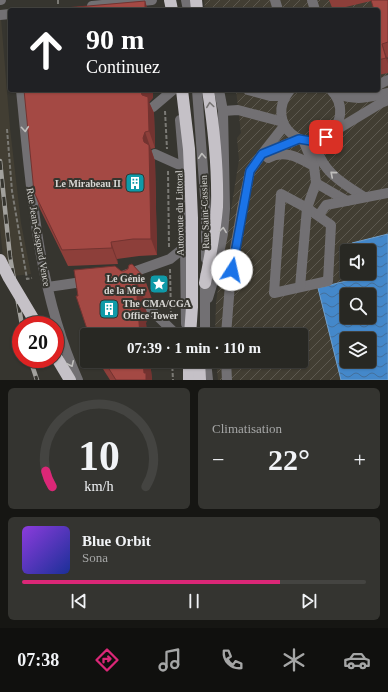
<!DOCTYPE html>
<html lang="fr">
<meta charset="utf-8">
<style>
body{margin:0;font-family:"Times New Roman",serif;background:#343430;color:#f1f3f6;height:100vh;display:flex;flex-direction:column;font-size:15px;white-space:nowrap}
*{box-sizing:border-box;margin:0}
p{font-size:13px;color:#a5a6a6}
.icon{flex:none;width:22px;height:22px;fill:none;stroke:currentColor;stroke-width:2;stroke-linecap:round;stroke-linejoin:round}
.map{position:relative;height:380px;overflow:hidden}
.side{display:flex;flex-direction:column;gap:8px;padding:8px;background:#161613;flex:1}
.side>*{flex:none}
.hud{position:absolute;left:8px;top:8px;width:372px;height:84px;border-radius:4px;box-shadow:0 1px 3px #0004,0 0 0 1px #444441;background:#202124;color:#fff;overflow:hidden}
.tools{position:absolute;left:340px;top:244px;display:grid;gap:8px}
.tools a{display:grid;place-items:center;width:36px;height:36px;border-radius:4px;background:#282823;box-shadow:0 1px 3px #0004,0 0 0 1px #444441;font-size:20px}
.speed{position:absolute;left:12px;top:316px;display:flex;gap:8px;font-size:20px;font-weight:700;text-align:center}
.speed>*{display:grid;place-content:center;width:52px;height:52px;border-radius:50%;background:#282823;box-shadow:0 1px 3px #0004,0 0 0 1px #444441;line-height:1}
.speed .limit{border:6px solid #d22;background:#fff;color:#111}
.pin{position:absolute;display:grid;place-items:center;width:34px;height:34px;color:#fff;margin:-17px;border-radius:8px;box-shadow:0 2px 6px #0006}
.me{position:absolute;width:44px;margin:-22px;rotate:10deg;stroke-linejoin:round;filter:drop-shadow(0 0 3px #0008)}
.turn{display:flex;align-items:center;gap:14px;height:84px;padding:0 12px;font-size:18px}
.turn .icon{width:52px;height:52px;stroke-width:2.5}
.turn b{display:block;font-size:28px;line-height:34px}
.big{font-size:30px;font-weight:700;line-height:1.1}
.side .card{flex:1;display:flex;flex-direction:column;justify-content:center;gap:6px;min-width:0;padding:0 14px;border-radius:6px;background:#343430}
.side .dial{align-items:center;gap:0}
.dial svg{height:104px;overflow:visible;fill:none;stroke:#444441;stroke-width:7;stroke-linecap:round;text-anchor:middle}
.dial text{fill:#f1f3f6;stroke:none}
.song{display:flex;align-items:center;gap:12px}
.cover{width:48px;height:48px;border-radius:6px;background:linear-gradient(135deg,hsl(270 70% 55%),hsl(230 70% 35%))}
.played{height:4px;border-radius:2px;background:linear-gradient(90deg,#db2777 75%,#444441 75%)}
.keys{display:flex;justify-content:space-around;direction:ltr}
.heat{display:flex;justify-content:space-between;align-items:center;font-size:22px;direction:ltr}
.side .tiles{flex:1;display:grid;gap:8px;grid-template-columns:1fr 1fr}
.card:last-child{grid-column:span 2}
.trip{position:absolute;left:80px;top:328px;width:228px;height:40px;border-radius:4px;background:#282823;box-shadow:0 1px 3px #0004,0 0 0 1px #444441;font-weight:700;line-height:40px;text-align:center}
.tab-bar{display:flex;height:64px;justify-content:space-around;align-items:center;background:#10100e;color:#a5a6a6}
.tab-bar .icon{width:28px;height:28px}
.tab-bar .active{color:#db2777}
.tab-bar b{font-size:18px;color:#f1f3f6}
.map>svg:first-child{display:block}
</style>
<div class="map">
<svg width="388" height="380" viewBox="0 0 388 380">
<defs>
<pattern id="industrial-furrows" width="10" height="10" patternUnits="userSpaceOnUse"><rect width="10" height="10" fill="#423e33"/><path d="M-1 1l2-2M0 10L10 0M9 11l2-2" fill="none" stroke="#5d5950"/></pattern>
<pattern id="water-waves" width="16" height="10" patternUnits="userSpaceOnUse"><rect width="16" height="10" fill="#4488ca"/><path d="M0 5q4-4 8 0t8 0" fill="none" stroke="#436f9a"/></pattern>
</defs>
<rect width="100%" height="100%" fill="#36352f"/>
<path fill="#423e33" d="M 0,6 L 10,128 L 21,223 L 31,274 L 5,277 L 0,228 Z"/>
<path fill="url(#industrial-furrows)" d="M 204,0 L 388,0 L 388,234 L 352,243 L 354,251 L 347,251 L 347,273 L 359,273 L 359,276 L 358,278 L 318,288 L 341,380 L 218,380 L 216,361 L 301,361 L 301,335 L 215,335 L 216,302 L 239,160 L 237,138 L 241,133 L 236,90 L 378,90 L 378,10 L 205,10 Z"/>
<path fill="url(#water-waves)" stroke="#71a0cd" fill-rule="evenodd" d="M 388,234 L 388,380 L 341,380 L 318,288 L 358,278 L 359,276 L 359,273 L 369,273 L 369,251 L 354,251 L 352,243 ZM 347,295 L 369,295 L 369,317 L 347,317 ZM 347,339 L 369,339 L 369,361 L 347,361 Z"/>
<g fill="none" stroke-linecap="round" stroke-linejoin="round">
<g stroke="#7b7a75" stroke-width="2" stroke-dasharray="4 2" stroke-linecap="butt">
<path d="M 58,0 L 58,4"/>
<path d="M 165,111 L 167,149"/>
<path d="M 7,129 L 12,191 L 27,279 L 32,278"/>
<path d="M 168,171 L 169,247"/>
<path d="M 170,269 L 171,315"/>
<path d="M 172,361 L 173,380"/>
</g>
<g stroke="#727073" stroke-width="10">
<path d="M 0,0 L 1,0"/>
<path d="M 186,0 L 188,10"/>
<path d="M 275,0 L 278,10"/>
<path d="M 312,0 L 315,10"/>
<path d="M 92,6 L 152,0"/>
<path d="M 0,15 L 10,14"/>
<path d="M 378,85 L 388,80"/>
<path d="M 21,90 C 31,188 37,289 78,380"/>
<path d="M 197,90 L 206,209 L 206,259"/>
<path d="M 248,90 L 270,96 L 285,96"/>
<path d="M 290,90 C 262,124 308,159 332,131 C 336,127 339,121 340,115 C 341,106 338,97 331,90"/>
<path d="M 334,93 C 358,101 364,98 388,93"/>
<path d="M 153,107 L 173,90"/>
<path d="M 223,111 L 238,110 L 283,122"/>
<path d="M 180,120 L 184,167 L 186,324"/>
<path d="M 284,126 L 262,154 L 299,139"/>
<path d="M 333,132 L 381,103 L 388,100"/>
<path d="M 316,141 C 317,147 318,154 321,159 C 329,176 349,187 364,197"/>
<path d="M 155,154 L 184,167"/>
<path d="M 268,158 C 285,149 299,158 314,166"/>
<path d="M 316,183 L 347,201"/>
<path d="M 281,194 L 307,208 L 331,225 L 328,281 L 274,293 Z"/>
<path d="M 319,215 L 326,205 L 388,193"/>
<path d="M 125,275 L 170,259 L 185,247"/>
<path d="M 48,287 L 89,281"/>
<path d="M 300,287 L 307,208 L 316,183 L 314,166 L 303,140"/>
<path d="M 208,298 L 214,278 L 223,234 L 225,209 L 223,111 L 219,90"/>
<path d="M 150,309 L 177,335"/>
<path d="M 205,335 L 205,275"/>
<path d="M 226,335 L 231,271 L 242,209 L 250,171 L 262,154"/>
<path d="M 206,361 L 208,380"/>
<path d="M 226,361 L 227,380"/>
</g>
<g stroke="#c5c1c7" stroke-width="12">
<path d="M 170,0 L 172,10"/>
<path d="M 196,0 L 197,10"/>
<path d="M 182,90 L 189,149 L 192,218 L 192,307 L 190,335"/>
<path d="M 205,283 C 210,258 215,232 217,207 C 218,167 214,129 208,90"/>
<path d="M 55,355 L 70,380"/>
<path d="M 189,361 L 189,380"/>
<path d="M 199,361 L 200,380"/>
</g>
<g stroke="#a2a19d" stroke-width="4.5">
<g id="rail">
<path d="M 0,161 L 10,257 L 22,325"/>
<path d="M 30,359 L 37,380"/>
</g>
</g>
<use href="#rail" stroke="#36352f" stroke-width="3" stroke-dasharray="9" stroke-linecap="butt"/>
<path stroke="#c5c1c7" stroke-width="12" d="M 0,260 L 9,278 L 37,325"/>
</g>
<g fill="#8d3f3a">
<path d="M 329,0 L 388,0 L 388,57 L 387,58 L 388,60 L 388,73 L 378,75 L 378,10 L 371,1 L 333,10 Z"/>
<path d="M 153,98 L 149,102 L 154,113 L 155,148 L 151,149 L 155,161 L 157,255 L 139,256 L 117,259 L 118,264 L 68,266 L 40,209 L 34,192 Z"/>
<path d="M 128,269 L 144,277 L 153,302 L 146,304 L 145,307 L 148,316 L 146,323 L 147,335 L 88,335 L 121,271 L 124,271 Z"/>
<path d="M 98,361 L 150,361 L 152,380 L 110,380 Z"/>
</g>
<g fill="#733330">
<path d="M 145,1 L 148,10 L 145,10 Z"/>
<path d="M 382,44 L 387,58 L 388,64 L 386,58 Z"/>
<path d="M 141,90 L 153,90 L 153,98 L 149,102 L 154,113 L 155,148 L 149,131 L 141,91 Z"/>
<path d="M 145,132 L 155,161 L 157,255 L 151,239 L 143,138 Z"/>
<path d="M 111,242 L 117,259 L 118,264 L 112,248 Z"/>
<path d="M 136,279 L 146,304 L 145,307 L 148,316 L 146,323 L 147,335 L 140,335 L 135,285 Z"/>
<path d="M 143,361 L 150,361 L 152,380 L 146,380 L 144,373 Z"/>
</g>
<g fill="#a44944" stroke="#733330">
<path d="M 371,0 L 388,0 L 388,42 L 382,44 L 386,58 L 378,60 L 378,10 L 374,10 Z"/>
<path d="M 145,1 L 145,10 L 42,10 Z"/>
<path d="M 24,90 L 141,90 L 141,91 L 142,95 L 148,97 L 149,131 L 145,132 L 143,138 L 144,142 L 149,145 L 151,239 L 133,239 L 111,242 L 112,248 L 62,250 L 34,192 Z"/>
<path d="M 132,264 L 144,277 L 136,279 L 135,285 L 139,291 L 137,297 L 140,335 L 89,335 L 76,296 L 78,296 L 74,270 L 115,266 L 121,271 L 124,271 L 128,269 L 129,265 Z"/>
<path d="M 104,361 L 143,361 L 144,373 L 146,373 L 146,380 L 116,380 Z"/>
</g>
<defs><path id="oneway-chevron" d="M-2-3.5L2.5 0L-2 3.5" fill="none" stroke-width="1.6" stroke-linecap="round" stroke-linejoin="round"/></defs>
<use stroke="#767473" href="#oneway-chevron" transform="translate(210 105) rotate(-98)"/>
<g stroke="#bfbebc">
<use href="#oneway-chevron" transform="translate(25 129) rotate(85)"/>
<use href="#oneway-chevron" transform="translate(202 156) rotate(-94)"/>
<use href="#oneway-chevron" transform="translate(333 174) rotate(-140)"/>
<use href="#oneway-chevron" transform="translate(223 230) rotate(-82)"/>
<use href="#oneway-chevron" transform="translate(71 364) rotate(65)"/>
</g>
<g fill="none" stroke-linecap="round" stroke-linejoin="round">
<g stroke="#114b97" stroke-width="10">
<path id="route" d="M 232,270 L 250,171 L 262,154 L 299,139 L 311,141 L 326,137"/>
</g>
<use href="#route" stroke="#1a73e8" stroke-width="7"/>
</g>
<defs>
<g id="building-square" transform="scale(1)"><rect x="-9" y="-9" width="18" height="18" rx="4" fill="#0f9aa8" stroke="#36352f"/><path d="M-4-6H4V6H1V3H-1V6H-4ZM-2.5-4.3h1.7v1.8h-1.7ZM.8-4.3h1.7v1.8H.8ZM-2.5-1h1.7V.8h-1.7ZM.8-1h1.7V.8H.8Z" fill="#fff"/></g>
<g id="sight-square" transform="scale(1)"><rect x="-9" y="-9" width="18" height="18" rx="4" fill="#0f9aa8" stroke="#36352f"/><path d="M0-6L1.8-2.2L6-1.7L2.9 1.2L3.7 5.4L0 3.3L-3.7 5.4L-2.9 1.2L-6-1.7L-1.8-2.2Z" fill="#fff"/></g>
</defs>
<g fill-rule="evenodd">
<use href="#building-square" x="135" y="183"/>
<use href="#sight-square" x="159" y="284"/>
<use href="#building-square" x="109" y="309"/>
</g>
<g text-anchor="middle" stroke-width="4" stroke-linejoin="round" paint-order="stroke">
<g font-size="10" font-weight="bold" fill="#d9d8d5" stroke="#36352f" text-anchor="end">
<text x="121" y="187">Le Mirabeau II</text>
<text x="145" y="282">Le Génie<tspan x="145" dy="12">de la Mer</tspan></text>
<text x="123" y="307" text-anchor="start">The CMA/CGA<tspan x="123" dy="12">Office Tower</tspan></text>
</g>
<g font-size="10" fill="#d9d8d5" stroke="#36352f">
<text transform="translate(204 212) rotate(-92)" y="4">Rue Saint-Cassien</text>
<text transform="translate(179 213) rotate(-91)" y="4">Autoroute du Littoral</text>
<text transform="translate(39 237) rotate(80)" y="4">Rue Jean-Gaspard Vence</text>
</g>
</g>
</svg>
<div class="tools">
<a><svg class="icon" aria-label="sound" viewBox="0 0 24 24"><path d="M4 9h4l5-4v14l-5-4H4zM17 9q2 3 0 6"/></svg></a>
<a><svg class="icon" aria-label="search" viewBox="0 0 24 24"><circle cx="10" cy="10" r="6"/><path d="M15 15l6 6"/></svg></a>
<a><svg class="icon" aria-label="layers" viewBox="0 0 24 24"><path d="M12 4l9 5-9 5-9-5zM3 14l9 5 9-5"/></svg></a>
</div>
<div class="speed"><div class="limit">20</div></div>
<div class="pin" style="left:326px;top:137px;background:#d93025"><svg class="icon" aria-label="arrive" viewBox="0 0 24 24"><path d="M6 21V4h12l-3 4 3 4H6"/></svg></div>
<svg class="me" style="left:232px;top:270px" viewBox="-20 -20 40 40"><circle r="19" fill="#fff"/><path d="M0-13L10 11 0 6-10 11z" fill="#1a73e8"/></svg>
<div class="trip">07:39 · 1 min · 110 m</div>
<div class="hud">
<div class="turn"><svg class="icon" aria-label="ahead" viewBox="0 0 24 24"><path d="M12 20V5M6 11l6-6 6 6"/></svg><div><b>90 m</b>Continuez</div></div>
</div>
</div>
<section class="side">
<div class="tiles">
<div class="card dial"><svg viewBox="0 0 100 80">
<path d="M14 69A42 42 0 1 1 86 69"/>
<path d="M14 69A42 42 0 0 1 9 57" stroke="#db2777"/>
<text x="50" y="56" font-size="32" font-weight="700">10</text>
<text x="50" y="72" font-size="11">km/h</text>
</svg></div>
<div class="card"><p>Climatisation</p>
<div class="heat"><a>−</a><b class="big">22°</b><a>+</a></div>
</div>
<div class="card">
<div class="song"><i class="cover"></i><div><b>Blue Orbit</b><p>Sona</p></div></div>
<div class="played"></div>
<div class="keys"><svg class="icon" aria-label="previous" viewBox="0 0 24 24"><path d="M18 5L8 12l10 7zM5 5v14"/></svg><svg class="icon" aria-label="pause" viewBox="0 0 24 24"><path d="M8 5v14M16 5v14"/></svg><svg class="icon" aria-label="next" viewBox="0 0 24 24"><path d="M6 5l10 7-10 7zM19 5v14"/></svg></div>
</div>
</div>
</section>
<nav class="tab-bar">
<b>07:38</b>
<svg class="icon active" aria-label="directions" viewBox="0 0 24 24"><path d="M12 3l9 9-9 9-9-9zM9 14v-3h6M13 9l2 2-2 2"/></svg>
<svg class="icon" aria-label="music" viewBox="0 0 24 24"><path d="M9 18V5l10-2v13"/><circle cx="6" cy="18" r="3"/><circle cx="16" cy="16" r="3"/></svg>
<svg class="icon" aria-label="phone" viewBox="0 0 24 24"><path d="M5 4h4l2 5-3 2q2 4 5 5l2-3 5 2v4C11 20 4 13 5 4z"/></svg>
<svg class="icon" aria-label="climate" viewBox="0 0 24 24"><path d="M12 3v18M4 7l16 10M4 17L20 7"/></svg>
<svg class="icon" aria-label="car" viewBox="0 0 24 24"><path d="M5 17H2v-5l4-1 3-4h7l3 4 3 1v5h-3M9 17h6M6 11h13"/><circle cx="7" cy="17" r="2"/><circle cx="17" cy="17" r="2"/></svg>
</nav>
